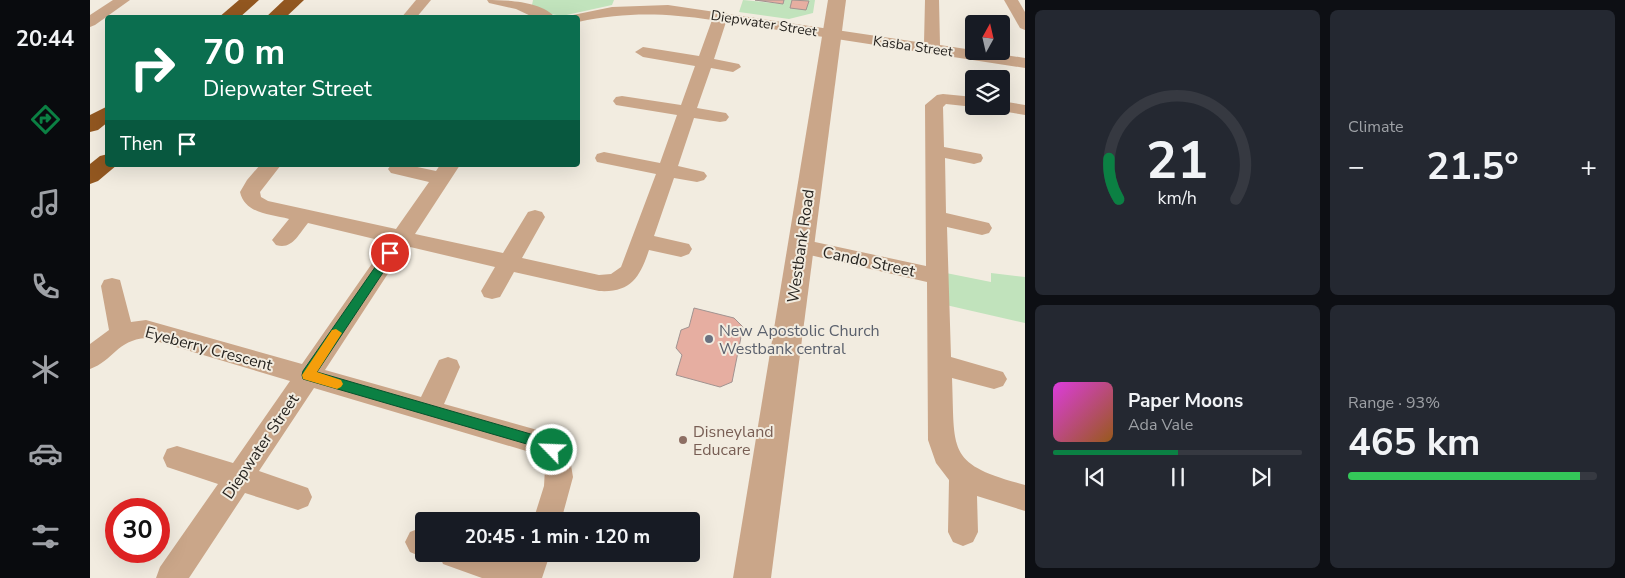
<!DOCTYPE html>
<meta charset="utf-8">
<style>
body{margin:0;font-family:"Nunito Sans",sans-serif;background:#242831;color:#f1f3f6;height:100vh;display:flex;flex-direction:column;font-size:19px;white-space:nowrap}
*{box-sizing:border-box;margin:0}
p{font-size:16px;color:#9ea1a6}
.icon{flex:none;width:28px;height:28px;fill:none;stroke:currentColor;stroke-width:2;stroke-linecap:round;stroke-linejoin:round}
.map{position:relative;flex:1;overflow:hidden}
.panel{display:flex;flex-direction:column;gap:10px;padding:10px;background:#0d0f14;width:600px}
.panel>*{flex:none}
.banner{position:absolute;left:15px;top:15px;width:475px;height:152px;border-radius:5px;box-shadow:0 5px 20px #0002;background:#0b6e4f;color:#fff;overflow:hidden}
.needle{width:32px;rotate:8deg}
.tools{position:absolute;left:875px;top:15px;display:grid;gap:10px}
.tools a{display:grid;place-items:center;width:45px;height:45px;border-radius:5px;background:#171b24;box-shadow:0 5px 20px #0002;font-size:25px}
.speed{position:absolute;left:15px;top:498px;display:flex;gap:10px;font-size:25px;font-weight:700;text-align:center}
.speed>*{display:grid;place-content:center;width:65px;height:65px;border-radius:50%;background:#171b24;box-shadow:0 5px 20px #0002;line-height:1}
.speed .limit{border:8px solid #d22;background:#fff;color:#111}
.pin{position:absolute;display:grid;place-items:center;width:42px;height:42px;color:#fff;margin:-21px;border:2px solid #fff;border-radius:50%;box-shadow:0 1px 5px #0007}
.me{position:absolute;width:55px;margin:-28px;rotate:294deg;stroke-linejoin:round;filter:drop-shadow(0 0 4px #0008)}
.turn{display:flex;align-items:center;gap:18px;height:105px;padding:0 15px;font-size:22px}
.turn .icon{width:65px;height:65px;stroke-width:2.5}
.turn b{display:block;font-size:35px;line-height:42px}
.then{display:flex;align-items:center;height:48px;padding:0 15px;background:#0003;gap:10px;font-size:19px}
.big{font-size:38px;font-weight:700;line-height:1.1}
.panel .widget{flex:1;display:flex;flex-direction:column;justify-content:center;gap:8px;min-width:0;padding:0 18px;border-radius:8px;background:#242831}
.panel .dial{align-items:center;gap:0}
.dial svg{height:130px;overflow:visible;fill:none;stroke:#363941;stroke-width:7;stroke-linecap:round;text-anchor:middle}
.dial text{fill:#f1f3f6;stroke:none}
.song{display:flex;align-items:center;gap:15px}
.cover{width:60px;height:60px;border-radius:8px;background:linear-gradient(135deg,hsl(300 70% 55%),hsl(30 70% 35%))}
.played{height:5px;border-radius:2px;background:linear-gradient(90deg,#0b8043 50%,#363941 50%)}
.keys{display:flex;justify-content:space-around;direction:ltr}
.heat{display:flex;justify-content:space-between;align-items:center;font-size:28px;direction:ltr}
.charge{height:8px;border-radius:4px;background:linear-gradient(90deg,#34c759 93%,#363941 0)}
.panel .tiles{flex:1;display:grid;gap:10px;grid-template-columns:repeat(2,1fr)}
.trip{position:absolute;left:325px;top:512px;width:285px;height:50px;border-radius:5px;background:#171b24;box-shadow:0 5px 20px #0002;font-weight:700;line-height:50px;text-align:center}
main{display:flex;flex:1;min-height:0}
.dock{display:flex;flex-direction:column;width:90px;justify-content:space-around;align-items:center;background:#090b0e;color:#9ea1a6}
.dock .icon{width:35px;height:35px}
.dock .selected{color:#0b8043}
.dock b{font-size:22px;color:#f1f3f6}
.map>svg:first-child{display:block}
</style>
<main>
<nav class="dock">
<b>20:44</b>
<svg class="icon selected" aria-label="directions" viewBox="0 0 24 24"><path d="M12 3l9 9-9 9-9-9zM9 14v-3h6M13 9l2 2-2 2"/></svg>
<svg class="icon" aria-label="music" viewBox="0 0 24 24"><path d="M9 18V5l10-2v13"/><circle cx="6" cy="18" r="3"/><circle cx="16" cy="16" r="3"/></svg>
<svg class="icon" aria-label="phone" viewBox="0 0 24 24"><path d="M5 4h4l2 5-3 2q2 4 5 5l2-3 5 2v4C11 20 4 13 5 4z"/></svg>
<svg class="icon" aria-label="climate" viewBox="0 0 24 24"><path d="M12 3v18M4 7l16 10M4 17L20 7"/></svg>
<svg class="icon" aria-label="car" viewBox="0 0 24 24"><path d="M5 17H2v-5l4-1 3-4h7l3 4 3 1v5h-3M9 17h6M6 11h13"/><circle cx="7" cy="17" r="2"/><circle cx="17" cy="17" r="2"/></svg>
<svg class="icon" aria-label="filters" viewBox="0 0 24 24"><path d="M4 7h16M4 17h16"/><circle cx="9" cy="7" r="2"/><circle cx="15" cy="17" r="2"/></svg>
</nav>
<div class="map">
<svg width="935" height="578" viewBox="0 0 935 578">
<rect width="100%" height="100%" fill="#f2ece0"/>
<g fill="#c1e3bc">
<path d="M 443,0 L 524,0 L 522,5 L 472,16 L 461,14 L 442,5 Z"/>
<path d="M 653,0 L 693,4 L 694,0 L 725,0 L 723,13 L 699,19 L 649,12 Z"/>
<path d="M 856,273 L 901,282 L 901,273 L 935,277 L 935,323 L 856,305 Z"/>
</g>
<g fill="#e6aea1" stroke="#a19390">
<path d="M 665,0 L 694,0 L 693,4 Z"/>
<path d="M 702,0 L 719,1 L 716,10 L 700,8 Z"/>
<path d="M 604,308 L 644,318 L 653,327 L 642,382 L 630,387 L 586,375 L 592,355 L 586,348 L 591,330 L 599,327 Z"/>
</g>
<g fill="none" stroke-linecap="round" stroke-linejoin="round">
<g fill="#caa689" fill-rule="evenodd">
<path d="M 23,0 L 40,0 L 5,25 L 0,27 L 0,15 Z"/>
<path d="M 326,0 L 341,0 L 326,18 L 311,18 Z"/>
<path d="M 397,0 C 417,0 452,1 466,18 L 445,18 L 426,9 L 399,3 Z"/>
<path d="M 835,0 L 849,0 L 850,45 L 935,58 L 935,68 L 636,22 L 624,59 L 649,64 L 651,67 L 643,72 L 621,68 L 607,108 L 636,113 L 639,117 L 636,121 L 630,122 L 604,118 L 588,166 L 614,172 L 617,176 L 614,180 L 607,182 L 584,178 L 564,236 L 599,244 L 602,249 L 599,254 L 591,257 L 559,250 C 550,277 541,293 509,291 L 424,272 L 410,297 L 402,299 L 394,297 L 391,291 L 405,267 L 316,246 L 235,370 L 331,397 L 349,360 L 358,357 L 367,360 L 370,367 L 354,404 L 451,431 L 472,441 L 480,459 L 483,477 L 471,521 L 443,521 L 454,486 L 455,468 L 452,458 L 443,453 L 224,388 L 169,471 L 218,488 L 222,497 L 218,506 L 208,510 L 155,493 L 99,578 L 66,578 L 70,567 L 128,484 L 77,467 L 73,458 L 77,449 L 87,446 L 143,463 L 200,381 L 56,338 C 27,340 23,361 0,369 L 0,344 L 19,330 L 11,286 L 14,280 L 22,278 L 30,280 L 41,322 L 56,320 L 212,364 L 297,242 L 218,223 C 208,235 202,250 186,245 L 182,240 L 199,219 C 180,214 155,214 150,192 L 157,180 L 170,165 L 191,165 L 170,192 L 171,197 L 178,201 L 306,229 L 339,182 L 301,173 L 298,169 L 301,165 L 318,165 L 346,171 L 350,165 L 370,165 L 325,234 L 413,253 L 438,212 L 445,210 L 452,212 L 455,217 L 432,258 L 509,275 L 521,274 L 531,267 L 566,174 L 507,162 L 505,158 L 507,154 L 514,152 L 570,163 L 587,115 L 532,106 L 526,105 L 523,101 L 526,97 L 532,96 L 591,105 L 605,66 L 553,57 L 545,52 L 553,47 L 609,56 L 622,20 C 573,13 537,12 488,22 L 488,18 L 481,18 L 483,15 L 522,7 L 578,5 L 834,43 Z"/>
<path d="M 914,0 L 928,0 L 935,12 L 935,30 L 930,28 Z"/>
<path d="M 853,94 L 884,97 L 884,106 L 888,106 L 884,107 L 856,104 L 853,107 L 854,147 L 891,154 L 893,158 L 891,162 L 884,164 L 855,158 L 856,213 L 899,223 L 902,228 L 899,233 L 892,235 L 857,227 L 861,357 L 913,372 L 917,379 L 913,386 L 904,389 L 862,378 C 865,452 856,464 935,485 L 935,511 L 887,496 L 888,532 L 883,542 L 873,546 L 863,542 L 858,532 L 859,480 L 846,463 L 838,440 L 837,282 L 711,253 L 703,251 L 700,246 L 703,241 L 711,239 L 836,266 L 835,105 L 847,95 Z"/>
<path d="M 911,101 L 935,105 L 935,115 L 905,110 L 902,106 L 911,106 Z"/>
<path d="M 330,528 L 334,529 L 334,554 L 345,554 L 334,558 L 320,552 L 315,542 L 320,532 Z"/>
<path d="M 349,554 L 409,554 L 428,560 L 430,554 L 460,554 L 452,578 L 392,578 L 353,564 Z"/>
</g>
<path fill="#caa689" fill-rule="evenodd" d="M 738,0 L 756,0 L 681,578 L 643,578 Z"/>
<g fill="#925720" fill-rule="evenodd">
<path d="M 149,0 L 169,0 L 149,18 L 128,18 Z"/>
<path d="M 194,0 L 214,0 L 195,18 L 175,18 Z"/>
<path d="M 18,106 L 18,122 L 8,130 L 0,132 L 0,115 Z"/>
<path d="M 18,154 L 18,165 L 27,165 L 8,181 L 0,184 L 0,164 L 10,156 Z"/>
</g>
</g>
<path fill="#0b8043" stroke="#07532c" d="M 300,249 L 306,253 L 304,256 L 227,372 L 451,437 L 467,445 L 469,450 L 467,454 L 462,456 L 447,447 L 213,379 L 212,375 L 213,371 L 297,250 Z"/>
<path fill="#f59e0b" d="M 246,329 L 252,333 L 227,372 L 251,380 L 253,384 L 251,387 L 247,389 L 213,379 L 212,375 L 242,330 Z"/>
<circle fill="#6b7280" stroke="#f2ece0" stroke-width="2" cx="619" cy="339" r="5"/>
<circle fill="#8d6e63" stroke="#f2ece0" stroke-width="2" cx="593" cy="440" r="5"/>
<g text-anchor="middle" stroke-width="4" stroke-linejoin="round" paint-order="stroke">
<g font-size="14" fill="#282521" stroke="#f2ece0">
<text transform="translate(674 23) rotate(9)" y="5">Diepwater Street</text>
<text transform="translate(823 46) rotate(8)" y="5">Kasba Street</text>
</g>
<g font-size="16" fill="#282521" stroke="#f2ece0">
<text transform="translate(710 246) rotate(-82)" y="6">Westbank Road</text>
<text transform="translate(779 261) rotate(12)" y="6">Cando Street</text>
<text transform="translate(119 348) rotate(15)" y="6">Eyeberry Crescent</text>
<text transform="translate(170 446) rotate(-56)" y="6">Diepwater Street</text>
</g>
<g font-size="16" fill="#5b616d" stroke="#f2ece0" text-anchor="start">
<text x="629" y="336">New Apostolic Church<tspan x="629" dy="18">Westbank central</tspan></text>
</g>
<g font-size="16" fill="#785e54" stroke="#f2ece0" text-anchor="start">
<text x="603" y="437">Disneyland<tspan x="603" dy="18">Educare</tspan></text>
</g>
</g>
</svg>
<div class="tools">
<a><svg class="needle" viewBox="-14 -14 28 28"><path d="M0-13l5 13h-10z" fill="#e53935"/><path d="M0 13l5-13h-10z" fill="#9ea1a6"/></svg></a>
<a><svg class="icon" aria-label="layers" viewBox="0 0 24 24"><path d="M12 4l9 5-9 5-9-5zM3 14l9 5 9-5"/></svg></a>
</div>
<div class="speed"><div class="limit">30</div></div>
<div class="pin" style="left:300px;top:253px;background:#d93025"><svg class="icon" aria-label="arrive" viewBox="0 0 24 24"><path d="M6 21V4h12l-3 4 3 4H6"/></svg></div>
<svg class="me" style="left:462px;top:450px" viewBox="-20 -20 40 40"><circle r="17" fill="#0b8043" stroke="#fff" stroke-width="3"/><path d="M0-11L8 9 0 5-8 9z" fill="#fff"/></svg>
<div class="trip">20:45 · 1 min · 120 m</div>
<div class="banner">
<div class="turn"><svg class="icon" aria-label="right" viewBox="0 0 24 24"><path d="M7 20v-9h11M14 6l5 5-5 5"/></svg><div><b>70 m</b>Diepwater Street</div></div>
<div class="then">Then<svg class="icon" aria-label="arrive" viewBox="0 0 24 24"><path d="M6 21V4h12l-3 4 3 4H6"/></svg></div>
</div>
</div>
<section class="panel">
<div class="tiles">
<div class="widget dial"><svg viewBox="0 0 100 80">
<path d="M14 69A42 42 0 1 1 86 69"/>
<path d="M14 69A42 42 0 0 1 8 44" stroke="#0b8043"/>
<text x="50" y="56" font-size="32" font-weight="700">21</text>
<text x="50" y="72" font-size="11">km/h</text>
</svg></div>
<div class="widget"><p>Climate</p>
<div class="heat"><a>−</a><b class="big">21.5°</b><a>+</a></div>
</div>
<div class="widget">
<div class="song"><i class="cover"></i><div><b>Paper Moons</b><p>Ada Vale</p></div></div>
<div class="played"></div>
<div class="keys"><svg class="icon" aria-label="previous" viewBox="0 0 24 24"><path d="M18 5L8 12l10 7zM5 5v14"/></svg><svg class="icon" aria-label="pause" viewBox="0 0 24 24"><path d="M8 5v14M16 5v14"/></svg><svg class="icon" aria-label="next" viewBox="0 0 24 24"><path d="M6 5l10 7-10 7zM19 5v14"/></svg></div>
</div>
<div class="widget"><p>Range · 93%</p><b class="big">465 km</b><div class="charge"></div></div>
</div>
</section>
</main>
